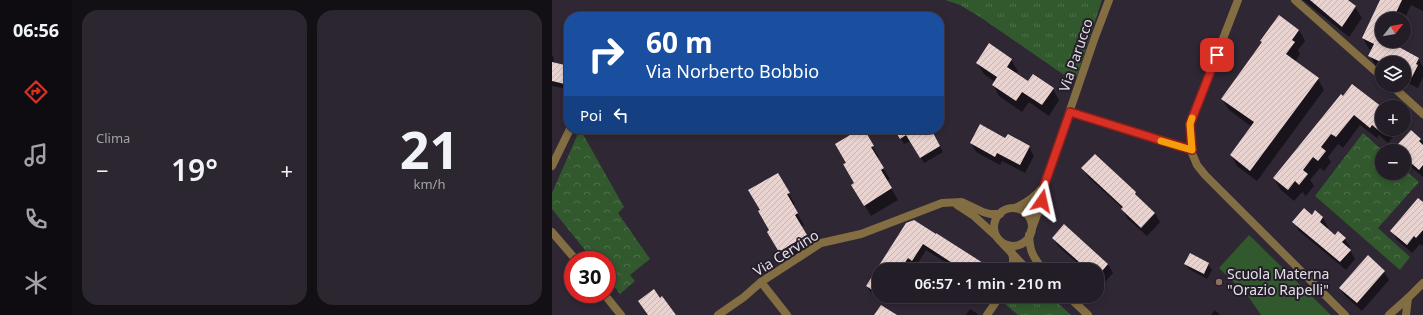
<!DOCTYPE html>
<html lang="it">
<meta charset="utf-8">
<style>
body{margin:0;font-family:"Noto Sans",sans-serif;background:#2b262f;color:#f1f3f6;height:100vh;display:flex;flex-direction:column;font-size:15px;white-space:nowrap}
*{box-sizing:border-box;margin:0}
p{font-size:13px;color:#a3a2a7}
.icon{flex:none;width:22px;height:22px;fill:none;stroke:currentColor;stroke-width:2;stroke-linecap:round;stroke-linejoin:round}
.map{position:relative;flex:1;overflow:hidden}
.panel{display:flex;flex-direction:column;gap:10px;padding:10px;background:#131015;width:480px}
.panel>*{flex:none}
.top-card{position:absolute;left:12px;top:12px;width:380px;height:122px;border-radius:16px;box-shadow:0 2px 6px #0003,0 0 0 1px #403b44;background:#1a4fa0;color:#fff;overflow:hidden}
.needle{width:26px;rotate:59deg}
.buttons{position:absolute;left:823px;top:12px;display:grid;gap:8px}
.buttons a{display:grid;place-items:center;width:36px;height:36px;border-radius:50%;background:#231d27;box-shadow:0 2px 6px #0003,0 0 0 1px #403b44;font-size:20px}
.speed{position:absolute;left:12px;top:251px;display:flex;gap:8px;font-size:20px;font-weight:700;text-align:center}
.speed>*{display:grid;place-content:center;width:52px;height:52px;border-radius:50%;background:#231d27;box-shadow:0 2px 6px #0003,0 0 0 1px #403b44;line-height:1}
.speed .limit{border:6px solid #d22;background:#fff;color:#111}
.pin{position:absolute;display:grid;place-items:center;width:34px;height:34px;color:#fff;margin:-17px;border-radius:8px;box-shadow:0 2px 6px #0006}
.me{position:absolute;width:44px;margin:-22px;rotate:11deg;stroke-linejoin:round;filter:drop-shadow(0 0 3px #0008)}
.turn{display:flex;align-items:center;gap:14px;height:84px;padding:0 16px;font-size:18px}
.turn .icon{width:52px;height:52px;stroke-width:2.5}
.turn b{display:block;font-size:28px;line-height:34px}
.then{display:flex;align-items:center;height:38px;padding:0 16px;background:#0003;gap:8px;font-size:15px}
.big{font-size:30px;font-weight:600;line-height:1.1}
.panel .tile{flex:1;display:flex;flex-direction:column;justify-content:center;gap:6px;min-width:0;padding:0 14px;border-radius:16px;background:#2b262f}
.panel .dial{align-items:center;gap:0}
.dial b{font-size:52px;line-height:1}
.heat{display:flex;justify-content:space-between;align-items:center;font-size:22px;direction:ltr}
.panel .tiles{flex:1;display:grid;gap:10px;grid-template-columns:repeat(2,1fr)}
.trip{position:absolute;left:320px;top:263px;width:232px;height:40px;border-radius:16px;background:#231d27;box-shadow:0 2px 6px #0003,0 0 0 1px #403b44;font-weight:600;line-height:40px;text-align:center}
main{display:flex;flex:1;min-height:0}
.menu{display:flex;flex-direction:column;width:72px;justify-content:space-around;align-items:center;background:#0e0c10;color:#a3a2a7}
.menu .icon{width:28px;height:28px}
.menu .on{color:#d93025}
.menu b{font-size:18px;color:#f1f3f6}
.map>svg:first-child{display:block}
</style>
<main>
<nav class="menu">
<b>06:56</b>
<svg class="icon on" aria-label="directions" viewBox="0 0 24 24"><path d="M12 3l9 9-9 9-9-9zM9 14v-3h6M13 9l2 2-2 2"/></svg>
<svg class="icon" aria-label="music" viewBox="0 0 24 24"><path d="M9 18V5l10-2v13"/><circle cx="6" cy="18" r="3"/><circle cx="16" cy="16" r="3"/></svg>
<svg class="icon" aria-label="phone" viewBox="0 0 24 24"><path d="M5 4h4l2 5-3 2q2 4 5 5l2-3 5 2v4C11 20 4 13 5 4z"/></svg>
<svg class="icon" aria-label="climate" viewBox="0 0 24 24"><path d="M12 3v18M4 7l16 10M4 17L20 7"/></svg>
</nav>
<section class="panel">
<div class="tiles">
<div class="tile"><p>Clima</p>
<div class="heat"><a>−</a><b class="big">19°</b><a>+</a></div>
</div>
<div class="tile dial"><b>21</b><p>km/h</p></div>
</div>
</section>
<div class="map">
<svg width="871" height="315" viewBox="0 0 871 315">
<defs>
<pattern id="grass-tufts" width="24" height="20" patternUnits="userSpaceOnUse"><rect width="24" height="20" fill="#31592d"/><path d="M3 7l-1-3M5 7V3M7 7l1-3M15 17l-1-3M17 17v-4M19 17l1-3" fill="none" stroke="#4f704b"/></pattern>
<pattern id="park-crowns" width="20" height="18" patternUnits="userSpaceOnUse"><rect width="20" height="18" fill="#31592d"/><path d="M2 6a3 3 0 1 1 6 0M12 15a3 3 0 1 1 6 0" fill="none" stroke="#4f704b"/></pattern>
<pattern id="building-hatch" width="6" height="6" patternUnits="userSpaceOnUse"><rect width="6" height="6" fill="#e8d3d0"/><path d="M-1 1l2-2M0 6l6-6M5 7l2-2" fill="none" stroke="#c7b6b4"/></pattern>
</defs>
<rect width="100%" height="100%" fill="#2f2734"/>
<g fill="url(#grass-tufts)">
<path d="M 393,0 L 550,0 L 525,76 L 521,78 L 515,77 L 428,17 L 408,5 Z"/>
<path d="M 457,296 L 498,296 L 519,315 L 466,315 L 452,303 Z"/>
</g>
<g fill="url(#park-crowns)">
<path d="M 28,129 L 72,207 L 66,213 L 98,259 L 78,275 L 83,281 L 68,294 L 55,277 L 55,260 L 41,260 L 0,209 L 0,193 Z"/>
<path d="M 811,133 L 831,151 L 830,151 L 830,173 L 852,173 L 852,169 L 867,182 L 826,228 L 858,257 L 848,270 L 763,196 Z"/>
</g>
<path fill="#31592d" d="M 697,235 L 779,315 L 709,315 L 696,296 L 667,268 Z"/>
<g fill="#0007">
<path d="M 751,0 L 795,0 L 803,7 L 810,18 L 797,37 Z"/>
<path d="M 829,0 L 871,0 L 871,11 L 859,5 L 852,20 L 830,19 L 830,41 L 842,41 L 840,45 L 866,58 L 871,67 L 871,77 L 866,88 L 852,81 L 852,63 L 830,63 L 830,70 L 824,67 L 818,56 L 820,50 L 817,49 L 811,38 Z"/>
<path d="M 747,30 L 753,41 L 746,50 L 748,54 L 743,62 L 766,79 L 772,90 L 705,181 L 685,166 L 679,155 L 700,127 L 677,110 L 670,99 Z"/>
<path d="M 0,55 L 2,58 L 1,64 L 17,67 L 17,89 L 0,86 Z"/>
<path d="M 459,60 L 466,71 L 463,74 L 476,83 L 501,89 L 507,100 L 497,116 L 477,102 L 470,112 L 447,96 L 441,85 L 443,82 L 432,74 L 425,63 Z"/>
<path d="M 789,95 L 830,109 L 830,129 L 847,129 L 836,143 L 827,135 L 825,138 L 808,125 L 791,148 L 786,144 L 776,157 L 779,162 L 772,171 L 768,168 L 758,180 L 762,186 L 754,196 L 750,192 L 742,201 L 728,189 L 722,178 Z"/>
<path d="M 310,129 L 327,157 L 325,159 L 338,179 L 335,181 L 346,200 L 319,216 L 307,196 L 303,184 L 295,163 Z"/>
<path d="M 343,129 L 377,129 L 391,152 L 372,163 L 359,141 L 352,144 Z"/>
<path d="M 859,131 L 871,142 L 871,177 L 852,161 L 852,151 L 845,151 Z"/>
<path d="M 454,139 L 477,147 L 482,156 L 473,173 L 450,161 L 448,165 L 424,152 L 419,143 Z"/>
<path d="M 531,168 L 583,193 L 587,199 L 603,213 L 608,222 L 595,236 L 575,218 L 570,208 L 536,177 Z"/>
<path d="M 225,174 L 243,204 L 241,206 L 252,225 L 249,227 L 260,247 L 234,262 L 217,232 L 219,231 Z"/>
<path d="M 871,203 L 871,244 L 870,246 L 868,244 L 860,253 L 845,240 L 840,231 Z"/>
<path d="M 763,212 L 771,218 L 776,227 L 774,229 L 783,236 L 793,239 L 798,247 L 797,249 L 803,259 L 794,270 L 747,231 L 742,222 L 760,216 Z"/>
<path d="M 354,224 L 440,270 L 406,270 L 374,250 L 364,266 L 359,263 L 355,270 L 327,270 L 327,296 L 338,296 L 334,302 L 318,291 L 315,286 Z"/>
<path d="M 513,225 L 556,264 L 561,273 L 550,285 L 545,281 L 545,270 L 533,270 L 506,246 L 501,238 Z"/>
<path d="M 816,257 L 832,272 L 837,280 L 810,311 L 793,296 L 788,288 Z"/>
<path d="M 633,264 L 656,264 L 660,270 L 655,279 L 637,269 Z"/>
<path d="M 418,309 L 426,314 L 426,315 L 414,315 Z"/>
<path d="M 663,310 L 668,315 L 659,315 Z"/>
</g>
<g fill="url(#building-hatch)">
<path d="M 758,0 L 796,0 L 804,6 L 790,27 Z"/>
<path d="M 828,0 L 850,0 L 841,19 L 830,19 L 830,41 L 836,41 L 867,58 L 864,64 L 866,65 L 860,77 L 852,73 L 852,63 L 831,63 L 816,56 L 822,44 L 810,38 Z"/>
<path d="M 727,15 L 747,30 L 740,40 L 743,42 L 734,54 L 767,78 L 698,171 L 678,155 L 702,122 L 669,99 L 710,42 L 708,41 Z"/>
<path d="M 437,43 L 460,59 L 455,67 L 476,81 L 481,74 L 502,88 L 490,105 L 470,92 L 464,101 L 440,85 L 445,77 L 424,63 Z"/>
<path d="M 0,62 L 17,66 L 17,85 L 0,81 Z"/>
<path d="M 800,84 L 830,107 L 830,133 L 820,125 L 818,128 L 802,115 L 784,137 L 779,134 L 769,147 L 774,151 L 766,161 L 761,157 L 751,170 L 756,174 L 747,185 L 743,181 L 736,190 L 721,178 L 789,94 L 791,96 Z"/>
<path d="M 428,124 L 453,138 L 456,134 L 478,146 L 468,165 L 445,153 L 443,157 L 418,143 Z"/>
<path d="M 308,129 L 312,129 L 322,146 L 319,147 L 332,168 L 329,170 L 340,188 L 312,206 L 299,185 L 302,183 L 291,164 L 294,163 L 283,144 Z"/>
<path d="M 342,129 L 379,129 L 388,146 L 368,158 L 354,135 L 348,139 Z"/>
<path d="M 859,130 L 869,139 L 867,141 L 871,145 L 871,165 L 867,170 L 852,157 L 852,151 L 842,151 L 847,146 L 846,144 Z"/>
<path d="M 543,154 L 584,192 L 583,194 L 603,213 L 589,228 L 569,209 L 571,207 L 529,168 Z"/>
<path d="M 226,173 L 238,193 L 235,194 L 246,213 L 243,215 L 255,235 L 227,252 L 215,232 L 217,230 L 206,211 L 208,210 L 196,190 Z"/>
<path d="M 866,198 L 871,202 L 871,230 L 864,238 L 862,236 L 855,245 L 838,231 Z"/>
<path d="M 752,208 L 760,215 L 763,210 L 771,217 L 768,222 L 783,235 L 786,231 L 794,238 L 790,242 L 799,250 L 788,262 L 740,222 Z"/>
<path d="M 362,220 L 384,234 L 384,233 L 442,270 L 411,270 L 371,244 L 360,261 L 356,258 L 348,270 L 327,270 L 327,294 L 314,286 L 354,223 Z"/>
<path d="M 512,224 L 556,264 L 545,277 L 545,270 L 536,270 L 500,238 Z"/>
<path d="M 638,253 L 657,263 L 652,274 L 632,264 Z"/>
<path d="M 816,255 L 833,271 L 805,303 L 787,288 Z"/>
<path d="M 102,289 L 108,298 L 110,296 L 124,315 L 96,315 L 86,301 Z"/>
<path d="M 329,305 L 345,315 L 322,315 Z"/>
</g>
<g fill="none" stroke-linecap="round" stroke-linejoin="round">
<g stroke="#836d42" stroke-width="8">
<path d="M 686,0 L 638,124 L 640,153 L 645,165 L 653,175 L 793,315"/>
<path d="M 743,0 L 830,77"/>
<path d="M 839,85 L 871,114"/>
<path d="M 518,112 L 640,150"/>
<path d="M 0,166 L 18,129"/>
<path d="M 405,205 L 422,216 L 444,236"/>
<path d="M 463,208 C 475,203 484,196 492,186"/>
<circle cx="461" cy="227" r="19"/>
<path d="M 479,231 L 490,201 L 492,186 L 543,37 L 557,0"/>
<path d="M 0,232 L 24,260"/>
<path d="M 477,235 C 478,253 481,256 491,270"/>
<path d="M 451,244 L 472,266 L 478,270"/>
<path d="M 460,253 L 461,258 L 461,270"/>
<path d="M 209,282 L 235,315"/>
<path d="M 52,294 L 69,315"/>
<path d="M 516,296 L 536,315"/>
<path d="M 166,315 L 192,297 L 209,282 L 269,243 L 309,234 L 390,203 L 410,202 L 431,212 L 438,214 L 448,214"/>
<path d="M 435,315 L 448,296"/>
<path d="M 837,315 L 856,298 L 871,283"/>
<path d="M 854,315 L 856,298"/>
</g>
</g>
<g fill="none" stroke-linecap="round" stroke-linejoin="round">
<g stroke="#8d1f18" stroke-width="10">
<path id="route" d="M 490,201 L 492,186 L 518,112 L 640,150 L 638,124 L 665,55"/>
</g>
<use href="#route" stroke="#d93025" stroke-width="7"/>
<path stroke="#f59e0b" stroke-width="7" d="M 609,141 L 640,150 L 638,124 L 640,118"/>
</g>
<circle fill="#8d6e63" stroke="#251e2a" stroke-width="1.5" cx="667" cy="282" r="4"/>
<g text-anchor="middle" stroke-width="4" stroke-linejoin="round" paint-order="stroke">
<g font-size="14" fill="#e4dfe7" stroke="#251e2a">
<text transform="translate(524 55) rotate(-71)" y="5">Via Parucco</text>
<text transform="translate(234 253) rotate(-32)" y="5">Via Cervino</text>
</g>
<g font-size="14" fill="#e4dfe7" stroke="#251e2a" text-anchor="start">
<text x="675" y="279">Scuola Materna<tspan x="675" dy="16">"Orazio Rapelli"</tspan></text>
</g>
</g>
</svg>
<div class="buttons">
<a><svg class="needle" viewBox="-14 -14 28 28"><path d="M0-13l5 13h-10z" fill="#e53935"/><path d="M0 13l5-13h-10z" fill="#a3a2a7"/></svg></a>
<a><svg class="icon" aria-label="layers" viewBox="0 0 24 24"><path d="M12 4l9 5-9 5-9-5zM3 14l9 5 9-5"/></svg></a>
<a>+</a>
<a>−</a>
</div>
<div class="speed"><div class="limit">30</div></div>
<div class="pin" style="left:665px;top:55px;background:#d93025"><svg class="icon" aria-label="arrive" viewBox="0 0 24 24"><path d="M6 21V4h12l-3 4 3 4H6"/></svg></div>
<svg class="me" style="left:490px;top:201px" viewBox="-20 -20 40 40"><path d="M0-17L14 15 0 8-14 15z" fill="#d93025" stroke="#fff" stroke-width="4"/></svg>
<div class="trip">06:57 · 1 min · 210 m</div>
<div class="top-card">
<div class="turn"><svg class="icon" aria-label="right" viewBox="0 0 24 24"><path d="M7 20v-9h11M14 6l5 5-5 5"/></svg><div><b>60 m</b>Via Norberto Bobbio</div></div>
<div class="then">Poi<svg class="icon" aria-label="left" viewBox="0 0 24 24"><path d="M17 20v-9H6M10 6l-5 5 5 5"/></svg></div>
</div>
</div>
</main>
